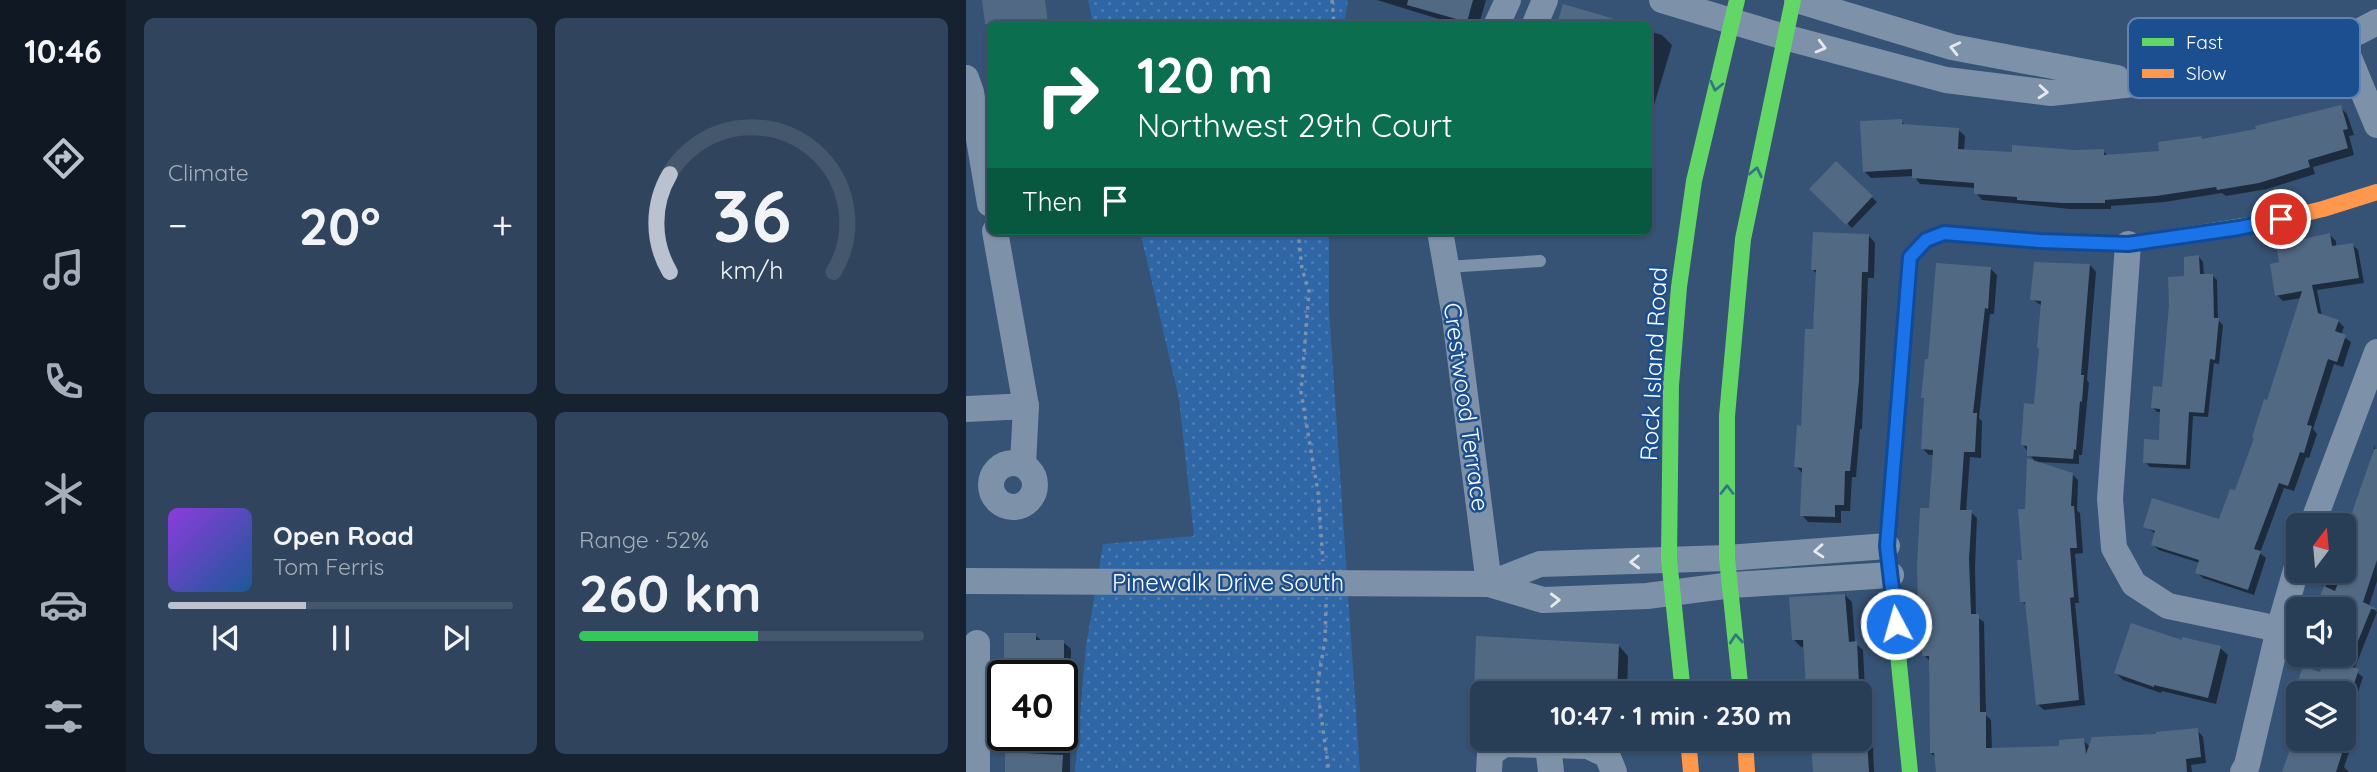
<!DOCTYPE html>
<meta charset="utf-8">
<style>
body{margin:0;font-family:Quicksand,sans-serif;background:#30455d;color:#f1f3f6;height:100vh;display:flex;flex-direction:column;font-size:26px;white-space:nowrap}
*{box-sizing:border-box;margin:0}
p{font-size:23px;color:#a5aeba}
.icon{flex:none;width:38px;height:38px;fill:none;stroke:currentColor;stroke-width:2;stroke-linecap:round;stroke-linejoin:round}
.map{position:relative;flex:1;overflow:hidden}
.details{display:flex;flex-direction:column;gap:18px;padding:18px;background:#162230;width:840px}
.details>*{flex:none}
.top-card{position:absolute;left:21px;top:21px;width:665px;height:214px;border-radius:10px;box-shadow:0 2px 5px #0004,0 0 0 2px #44576d;background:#0b6e4f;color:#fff;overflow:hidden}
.needle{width:46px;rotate:16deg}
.fabs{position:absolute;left:1320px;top:513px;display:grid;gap:14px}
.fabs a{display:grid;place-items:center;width:70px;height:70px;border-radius:10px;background:#283e57;box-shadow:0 2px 5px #0004,0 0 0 2px #44576d;font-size:35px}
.speed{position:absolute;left:21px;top:660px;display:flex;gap:14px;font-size:35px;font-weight:700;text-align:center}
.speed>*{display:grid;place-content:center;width:91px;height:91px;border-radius:50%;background:#283e57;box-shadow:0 2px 5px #0004,0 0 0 2px #44576d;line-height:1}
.speed .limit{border:4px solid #111;border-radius:10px;background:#fff;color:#111}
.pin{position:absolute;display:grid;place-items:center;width:60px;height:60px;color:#fff;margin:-30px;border:4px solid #fff;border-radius:50%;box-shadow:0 2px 7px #0007}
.me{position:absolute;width:77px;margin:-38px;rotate:354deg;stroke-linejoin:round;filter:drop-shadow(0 0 5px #0008)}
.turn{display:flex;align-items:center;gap:24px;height:147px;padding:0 35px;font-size:32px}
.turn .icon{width:91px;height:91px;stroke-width:2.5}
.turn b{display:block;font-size:49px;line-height:60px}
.then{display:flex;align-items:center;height:66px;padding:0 35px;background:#0003;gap:14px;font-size:26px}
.big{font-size:52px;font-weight:800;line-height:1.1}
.details .tile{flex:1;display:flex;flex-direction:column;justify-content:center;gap:10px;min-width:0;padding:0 24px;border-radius:10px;background:#30455d}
.details .dial{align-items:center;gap:0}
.dial svg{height:182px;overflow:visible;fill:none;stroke:#44576d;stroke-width:7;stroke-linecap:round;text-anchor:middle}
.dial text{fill:#f1f3f6;stroke:none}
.song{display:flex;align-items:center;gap:21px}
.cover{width:84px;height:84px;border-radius:10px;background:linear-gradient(135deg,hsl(270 70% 55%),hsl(210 70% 35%))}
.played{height:7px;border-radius:4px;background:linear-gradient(90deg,#b9c2ce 40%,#44576d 40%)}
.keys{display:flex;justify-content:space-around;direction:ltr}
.heat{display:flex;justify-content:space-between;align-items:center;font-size:38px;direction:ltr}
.charge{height:10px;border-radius:5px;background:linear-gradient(90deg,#34c759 52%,#44576d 0)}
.details .tiles{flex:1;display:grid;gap:18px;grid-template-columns:repeat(2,1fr)}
.trip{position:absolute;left:504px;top:681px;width:402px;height:70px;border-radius:10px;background:#283e57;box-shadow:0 2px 5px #0004,0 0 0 2px #44576d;font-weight:800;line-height:70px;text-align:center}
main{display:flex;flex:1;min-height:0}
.tab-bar{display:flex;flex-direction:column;width:126px;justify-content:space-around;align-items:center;background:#101923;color:#a5aeba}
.tab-bar .icon{width:49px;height:49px}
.tab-bar .on{color:#b9c2ce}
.tab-bar b{font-size:32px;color:#f1f3f6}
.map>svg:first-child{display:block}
</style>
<main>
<nav class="tab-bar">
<b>10:46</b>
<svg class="icon on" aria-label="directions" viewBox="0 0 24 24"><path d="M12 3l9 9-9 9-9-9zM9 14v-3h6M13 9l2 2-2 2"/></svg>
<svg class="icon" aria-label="music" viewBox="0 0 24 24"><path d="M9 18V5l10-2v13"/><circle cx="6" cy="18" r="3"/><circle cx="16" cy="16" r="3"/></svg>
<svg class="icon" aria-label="phone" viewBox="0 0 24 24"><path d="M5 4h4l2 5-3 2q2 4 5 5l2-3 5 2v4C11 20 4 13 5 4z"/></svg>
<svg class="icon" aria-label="climate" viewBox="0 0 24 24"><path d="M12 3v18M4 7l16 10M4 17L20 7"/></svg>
<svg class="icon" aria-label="car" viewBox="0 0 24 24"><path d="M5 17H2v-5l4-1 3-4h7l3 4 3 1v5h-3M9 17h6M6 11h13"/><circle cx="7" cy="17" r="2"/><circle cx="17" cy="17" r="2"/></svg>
<svg class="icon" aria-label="filters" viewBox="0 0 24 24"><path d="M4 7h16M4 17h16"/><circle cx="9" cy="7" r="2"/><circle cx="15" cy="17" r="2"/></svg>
</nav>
<section class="details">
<div class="tiles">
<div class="tile"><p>Climate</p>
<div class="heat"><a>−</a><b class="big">20°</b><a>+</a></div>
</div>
<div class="tile dial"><svg viewBox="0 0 100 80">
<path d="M14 69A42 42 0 1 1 86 69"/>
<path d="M14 69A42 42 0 0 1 14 26" stroke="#b9c2ce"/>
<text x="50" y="56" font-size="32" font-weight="700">36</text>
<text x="50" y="72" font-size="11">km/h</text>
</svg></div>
<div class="tile">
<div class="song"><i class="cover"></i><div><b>Open Road</b><p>Tom Ferris</p></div></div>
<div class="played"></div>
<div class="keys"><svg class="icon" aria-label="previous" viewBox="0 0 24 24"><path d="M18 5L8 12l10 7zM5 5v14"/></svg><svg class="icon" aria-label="pause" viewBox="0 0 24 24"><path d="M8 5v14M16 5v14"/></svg><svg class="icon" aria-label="next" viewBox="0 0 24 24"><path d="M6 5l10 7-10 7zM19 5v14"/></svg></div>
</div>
<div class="tile"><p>Range · 52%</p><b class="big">260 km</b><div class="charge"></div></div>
</div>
</section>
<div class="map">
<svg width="1411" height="772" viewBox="0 0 1411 772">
<defs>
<pattern id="grass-dots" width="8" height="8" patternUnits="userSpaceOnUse" patternTransform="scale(1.75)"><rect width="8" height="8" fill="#2f66a5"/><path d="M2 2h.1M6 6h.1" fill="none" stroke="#4e7db2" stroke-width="1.8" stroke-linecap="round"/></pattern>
</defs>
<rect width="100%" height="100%" fill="#365274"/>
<g fill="url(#grass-dots)">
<path d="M 122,0 L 382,0 L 378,24 L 127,24 Z"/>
<path d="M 174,231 L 363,231 L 363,309 L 394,772 L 109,772 L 120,646 L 137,544 L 228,536 L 213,399 Z"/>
</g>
<g fill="#0007">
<path d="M 411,0 L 520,0 L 513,24 L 489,24 Z"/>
<path d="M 598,6 L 661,24 L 593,24 Z"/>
<path d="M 682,31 L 696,35 L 706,45 L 686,112 L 682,111 Z"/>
<path d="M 1374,107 L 1381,114 L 1388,135 L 1383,136 L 1388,155 L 1347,167 L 1349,174 L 1301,189 L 1260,196 L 1256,193 L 1198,202 L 1145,206 L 1145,209 L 1104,209 L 1016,200 L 1010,193 L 1010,188 L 954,184 L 948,176 L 905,178 L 898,171 L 935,121 L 940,126 L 992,130 L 999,136 L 998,151 L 1047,154 L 1137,151 L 1143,157 L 1195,152 L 1237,140 L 1293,131 Z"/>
<path d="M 870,164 L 911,202 L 886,228 L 845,189 Z"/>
<path d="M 1364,235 L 1370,241 L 1370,247 L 1387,245 L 1392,250 L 1398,283 L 1351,290 L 1356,317 L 1372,321 L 1378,327 L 1375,335 L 1385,342 L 1377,367 L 1368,364 L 1347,429 L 1351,434 L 1343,458 L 1340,457 L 1328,491 L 1318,488 L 1294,553 L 1300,558 L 1288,595 L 1237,578 L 1231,572 L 1234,563 L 1193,550 L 1187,545 L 1190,534 L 1179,526 L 1254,521 L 1270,493 L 1302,402 L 1336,298 L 1317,301 L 1311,295 L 1315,264 Z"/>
<path d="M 903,236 L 909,243 L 908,278 L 902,278 L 896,429 L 894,429 L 890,477 L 886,477 L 884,511 L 875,511 L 875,523 L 842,522 L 836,515 L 837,474 L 830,466 L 849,331 L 851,274 L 847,270 Z"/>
<path d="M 1233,257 L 1237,262 L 1238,276 L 1246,275 L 1251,280 L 1252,320 L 1257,325 L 1253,364 L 1248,363 L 1242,417 L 1227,416 L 1224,469 L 1184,467 L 1179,462 L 1194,442 L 1196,412 L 1191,412 L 1186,407 L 1198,388 L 1220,278 Z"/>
<path d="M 1124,265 L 1130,272 L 1121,380 L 1123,383 L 1116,455 L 1113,455 L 1113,464 L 1071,462 L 1106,474 L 1112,480 L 1111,511 L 1114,513 L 1117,553 L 1109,554 L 1113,603 L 1109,603 L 1119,705 L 1078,710 L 1071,704 L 1061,606 L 1056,601 L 1060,511 L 1070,463 L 1057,445 L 1069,406 L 1076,306 L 1066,299 Z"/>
<path d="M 1025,269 L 1031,275 L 1028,314 L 1024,314 L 1013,418 L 1016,421 L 1015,458 L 1004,457 L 1000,512 L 1005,512 L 1011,518 L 1009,566 L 1010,616 L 1018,622 L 1020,715 L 1025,720 L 1026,750 L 1095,748 L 1117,740 L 1124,747 L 1231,730 L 1237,737 L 1240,763 L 1225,765 L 1226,772 L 972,772 L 970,758 L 965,753 L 965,662 L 958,655 L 958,608 L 954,604 L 969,455 L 963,455 L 957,449 L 959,400 L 957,398 L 963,361 Z"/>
<path d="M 1409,445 L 1411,581 L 1403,606 L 1411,612 L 1388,670 L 1397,677 L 1378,734 L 1387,741 L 1378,767 L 1383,772 L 1318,772 L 1328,743 L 1324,740 L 1332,718 L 1332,738 L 1377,738 L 1377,693 L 1334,693 L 1355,674 L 1362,654 L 1377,654 L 1377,609 L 1351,609 L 1366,570 L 1377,570 L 1378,543 Z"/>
<path d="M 879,595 L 886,602 L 889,643 L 897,650 L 899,691 L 896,691 L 901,743 L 907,748 L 908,772 L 849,772 L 852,738 L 894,738 L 894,693 L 847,693 L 842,687 L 839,646 L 835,647 L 828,640 Z"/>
<path d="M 69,635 L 76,641 L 97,642 L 105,649 L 104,772 L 40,772 L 42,739 L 38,735 L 96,735 L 96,676 L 39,676 Z"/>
<path d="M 512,638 L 653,646 L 662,656 L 661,693 L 516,693 L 516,703 L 509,696 Z"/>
<path d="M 1217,643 L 1254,648 L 1262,655 L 1250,704 L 1196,691 L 1195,693 L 1157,680 L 1150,673 Z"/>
<path d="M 35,679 L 37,679 L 37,734 L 35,732 Z"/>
</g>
<g fill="#526984">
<path d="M 16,0 L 79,0 L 82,24 L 19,24 Z"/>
<path d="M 442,0 L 507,0 L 501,22 L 441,5 Z"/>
<path d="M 597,4 L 652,20 L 652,24 L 591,24 Z"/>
<path d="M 1375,105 L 1382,129 L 1377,130 L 1382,148 L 1342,160 L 1344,167 L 1293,183 L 1251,190 L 1250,187 L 1190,196 L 1139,200 L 1139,203 L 1096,203 L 1051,200 L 1051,197 L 1008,194 L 1008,183 L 946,178 L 946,169 L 897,172 L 894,121 L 936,119 L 936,124 L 993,128 L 992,149 L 1046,152 L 1046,145 L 1109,150 L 1138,149 L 1138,155 L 1193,151 L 1192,142 L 1235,136 L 1236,139 L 1290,129 L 1289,126 Z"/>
<path d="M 870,161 L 907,196 L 880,225 L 843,189 Z"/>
<path d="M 847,232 L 903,234 L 902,272 L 896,272 L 893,381 L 884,471 L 879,471 L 878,505 L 869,505 L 869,517 L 834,516 L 836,468 L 828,467 L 831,425 L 835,426 L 839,329 L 847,329 L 850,270 L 845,270 Z"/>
<path d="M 1364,233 L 1366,246 L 1387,243 L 1393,278 L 1346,285 L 1352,313 L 1373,320 L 1369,331 L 1380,335 L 1371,362 L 1362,359 L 1341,425 L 1346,426 L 1338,453 L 1334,452 L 1322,486 L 1313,483 L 1288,549 L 1295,551 L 1282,590 L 1229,573 L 1233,560 L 1185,545 L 1189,531 L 1177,527 L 1186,498 L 1253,519 L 1264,489 L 1269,490 L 1288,438 L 1286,437 L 1298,399 L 1301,400 L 1336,291 L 1309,296 L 1304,264 L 1313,262 L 1310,245 Z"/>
<path d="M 1233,255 L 1234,274 L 1247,274 L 1248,318 L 1253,318 L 1249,360 L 1244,359 L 1238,413 L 1223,412 L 1220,465 L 1177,463 L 1178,439 L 1193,440 L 1194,409 L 1185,408 L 1187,386 L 1196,387 L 1203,305 L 1202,277 L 1218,276 L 1218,257 Z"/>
<path d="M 1068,262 L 1124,264 L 1115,375 L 1118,375 L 1116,402 L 1114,401 L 1110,450 L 1108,449 L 1107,459 L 1061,456 L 1061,446 L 1055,445 L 1058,403 L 1068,404 L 1073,348 L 1071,348 L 1075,301 L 1064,300 Z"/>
<path d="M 970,263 L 1025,267 L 1022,309 L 1019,308 L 1007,413 L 1011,413 L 1009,452 L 998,452 L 994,510 L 1006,510 L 1003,559 L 1005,614 L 1013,614 L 1014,712 L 1020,712 L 1020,748 L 1093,746 L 1093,740 L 1118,738 L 1120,754 L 1126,737 L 1190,734 L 1190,732 L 1232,728 L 1235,757 L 1220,759 L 1221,772 L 970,772 L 968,753 L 964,753 L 963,656 L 956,656 L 956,605 L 952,605 L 951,567 L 954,508 L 963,508 L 967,450 L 955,449 L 958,398 L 955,398 L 959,359 L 962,359 Z"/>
<path d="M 1408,449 L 1411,449 L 1411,560 L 1397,602 L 1411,609 L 1405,609 L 1382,666 L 1393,669 L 1385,693 L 1328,693 L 1337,666 L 1354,672 L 1359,658 L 1377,664 L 1377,609 L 1349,609 L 1358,586 L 1369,591 L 1377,570 L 1377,539 Z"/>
<path d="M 1061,458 L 1107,473 L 1105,506 L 1108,506 L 1111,548 L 1104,548 L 1108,597 L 1104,598 L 1113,700 L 1070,705 L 1059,602 L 1054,602 L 1051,560 L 1056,560 L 1052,509 L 1059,509 Z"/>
<path d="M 879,594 L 883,642 L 891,641 L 893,684 L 840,688 L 837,640 L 826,640 L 823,597 Z"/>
<path d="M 1165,623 L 1216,640 L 1216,637 L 1255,646 L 1242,698 L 1188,685 L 1188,687 L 1148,673 Z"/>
<path d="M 38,633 L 70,633 L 70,640 L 98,640 L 98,676 L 38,676 Z"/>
<path d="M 510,636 L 653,644 L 651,693 L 508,693 Z"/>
<path d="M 1328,738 L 1381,738 L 1370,772 L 1316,772 Z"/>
<path d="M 901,740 L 903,772 L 847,772 L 845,743 Z"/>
<path d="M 39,752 L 97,755 L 96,772 L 39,772 Z"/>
</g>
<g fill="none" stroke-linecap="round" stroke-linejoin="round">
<g stroke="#7d92a8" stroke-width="3.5" stroke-dasharray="3.5 5" stroke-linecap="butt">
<path d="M 366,0 L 368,24"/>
<path d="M 332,231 L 336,269 L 343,291 L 335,392 L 352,492 L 357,561"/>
<path d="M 360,604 L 359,640 L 351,687 L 363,772"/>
</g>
<path stroke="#7d92a8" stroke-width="12" d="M 480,267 L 574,261"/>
<g stroke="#7d92a8" stroke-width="26">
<path d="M 696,0 L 818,37 L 980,80 L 1085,93 L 1177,83 L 1313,53 L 1392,32 L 1411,22"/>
<path d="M 831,0 L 986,47 L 1151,78"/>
<path d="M 531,24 L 542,0"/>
<path d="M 569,24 L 579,0"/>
<path d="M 1374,36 L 1411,125"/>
<path d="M 0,78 L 5,92 L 24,204"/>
<path d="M 29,231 L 60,406 L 57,465"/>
<path d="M 474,231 L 489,317 L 523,584"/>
<path d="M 1162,244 L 1144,499 L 1148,548 L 1168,584 L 1202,606 L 1313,629"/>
<path d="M 0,409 L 60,406"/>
<circle cx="47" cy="485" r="22"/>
<path d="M 1346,525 L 1411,352"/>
<path d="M 0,581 L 523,584 L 577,600 L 681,596 L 766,585 L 925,575"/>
<path d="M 523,584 L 574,564 L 761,558 L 921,546"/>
<path d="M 582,745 L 585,772"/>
<path d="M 11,772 L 11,643"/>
<path d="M 523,772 L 524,754 L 538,744 L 622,746 L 641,755 L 648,772"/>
<path d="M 1277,772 L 1281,765 L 1313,629 L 1332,563"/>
</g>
<g stroke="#63d668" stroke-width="16">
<path d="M 717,693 L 703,559 L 705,385 L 713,287 L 728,181 L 771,0"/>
<path d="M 775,693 L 761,558 L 761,416 L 777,239 L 827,0"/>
<path d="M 944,772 L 921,546 L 944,257 L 960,240 L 978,233 L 1074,241 L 1162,244 L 1297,223"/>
</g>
<g stroke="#ff974d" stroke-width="16">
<path d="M 1297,223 L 1357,209 L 1411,192"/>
<path d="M 722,738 L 725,772"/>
<path d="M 779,738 L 781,772"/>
</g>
</g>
<defs><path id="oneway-chevron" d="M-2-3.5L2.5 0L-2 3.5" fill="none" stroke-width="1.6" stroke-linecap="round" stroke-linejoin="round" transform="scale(1.75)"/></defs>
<g stroke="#e5e9ee">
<use href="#oneway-chevron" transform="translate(855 47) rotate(15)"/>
<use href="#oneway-chevron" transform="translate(989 48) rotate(-167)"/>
<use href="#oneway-chevron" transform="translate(1077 92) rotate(5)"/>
<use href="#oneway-chevron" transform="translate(853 551) rotate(176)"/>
<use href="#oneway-chevron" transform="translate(669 562) rotate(178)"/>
<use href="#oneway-chevron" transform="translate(589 600) rotate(-2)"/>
</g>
<g stroke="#317883">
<use href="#oneway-chevron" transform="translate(750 86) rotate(103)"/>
<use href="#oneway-chevron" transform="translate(790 172) rotate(-78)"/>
<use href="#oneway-chevron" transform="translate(761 490) rotate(-90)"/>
<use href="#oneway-chevron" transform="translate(770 639) rotate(-95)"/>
</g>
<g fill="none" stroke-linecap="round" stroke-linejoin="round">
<g stroke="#114b97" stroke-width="18">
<path id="route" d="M 930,624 L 921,546 L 944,257 L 960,240 L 978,233 L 1074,241 L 1162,244 L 1273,228 L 1315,219"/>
</g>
<use href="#route" stroke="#1a73e8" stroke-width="12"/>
</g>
<g text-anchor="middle" stroke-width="5" stroke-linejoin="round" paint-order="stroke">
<g font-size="24" fill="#fff" stroke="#1b4f8f">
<text transform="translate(688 364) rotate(-87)" y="8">Rock Island Road</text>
<text transform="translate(500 407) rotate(82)" y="8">Crestwood Terrace</text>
<text x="262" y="591">Pinewalk Drive South</text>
</g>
</g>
<rect x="1162" y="18" width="232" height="80" rx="10" fill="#1b4f8f" stroke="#5f84b1" stroke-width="2"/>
<rect x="1176" y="38" width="32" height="8" fill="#63d668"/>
<rect x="1176" y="69" width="32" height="9" fill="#ff974d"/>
<g font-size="19" fill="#fff">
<text x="1220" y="49">Fast</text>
<text x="1220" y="80">Slow</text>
</g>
</svg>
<div class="fabs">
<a><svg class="needle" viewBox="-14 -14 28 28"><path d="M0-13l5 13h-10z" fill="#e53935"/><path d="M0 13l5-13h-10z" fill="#a5aeba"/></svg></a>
<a><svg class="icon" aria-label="sound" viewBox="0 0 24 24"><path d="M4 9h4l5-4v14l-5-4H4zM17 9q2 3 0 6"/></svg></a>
<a><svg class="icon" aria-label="layers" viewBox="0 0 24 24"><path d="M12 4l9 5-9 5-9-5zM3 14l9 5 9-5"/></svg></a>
</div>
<div class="speed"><div class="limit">40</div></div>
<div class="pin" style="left:1315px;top:219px;background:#d93025"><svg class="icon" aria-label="arrive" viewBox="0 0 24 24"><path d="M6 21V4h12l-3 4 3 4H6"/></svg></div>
<svg class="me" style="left:930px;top:624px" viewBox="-20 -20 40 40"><circle r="17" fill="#1a73e8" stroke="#fff" stroke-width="3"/><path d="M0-11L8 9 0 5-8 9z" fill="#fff"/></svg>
<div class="trip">10:47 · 1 min · 230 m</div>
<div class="top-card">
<div class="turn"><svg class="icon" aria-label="right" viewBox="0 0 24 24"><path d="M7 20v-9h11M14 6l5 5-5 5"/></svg><div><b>120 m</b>Northwest 29th Court</div></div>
<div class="then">Then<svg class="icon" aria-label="arrive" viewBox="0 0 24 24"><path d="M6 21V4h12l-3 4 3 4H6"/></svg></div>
</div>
</div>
</main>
